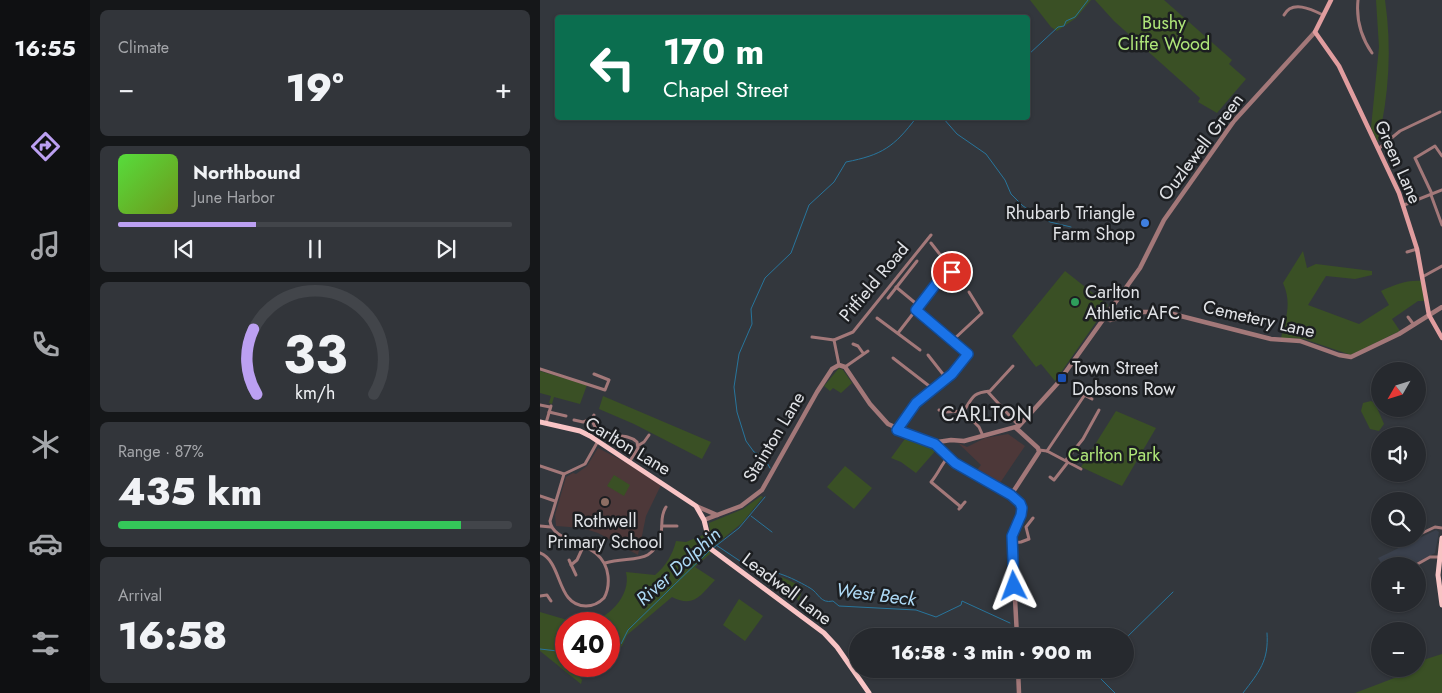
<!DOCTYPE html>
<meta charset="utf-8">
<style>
body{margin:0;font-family:Jost,sans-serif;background:#32353a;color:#f1f3f6;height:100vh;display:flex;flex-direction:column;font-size:19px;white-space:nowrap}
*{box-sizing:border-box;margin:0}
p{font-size:16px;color:#a4a6aa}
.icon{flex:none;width:28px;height:28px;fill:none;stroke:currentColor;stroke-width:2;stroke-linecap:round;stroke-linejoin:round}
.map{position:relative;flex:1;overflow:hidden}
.sheet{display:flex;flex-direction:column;gap:10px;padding:10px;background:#151719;width:450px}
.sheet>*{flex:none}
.hud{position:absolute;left:15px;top:15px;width:475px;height:105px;border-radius:5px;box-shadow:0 1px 4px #0004,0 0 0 1px #42454a;background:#0b6e4f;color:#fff;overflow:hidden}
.needle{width:32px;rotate:231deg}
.buttons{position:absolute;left:831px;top:362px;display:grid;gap:10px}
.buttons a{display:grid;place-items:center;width:55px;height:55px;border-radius:50%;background:#26292e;box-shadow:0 1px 4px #0004,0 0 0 1px #42454a;font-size:25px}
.speed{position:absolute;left:15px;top:612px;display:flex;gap:10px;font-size:25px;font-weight:700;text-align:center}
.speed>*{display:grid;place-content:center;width:65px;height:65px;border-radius:50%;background:#26292e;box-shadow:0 1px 4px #0004,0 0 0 1px #42454a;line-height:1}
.speed .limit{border:8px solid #d22;background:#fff;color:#111}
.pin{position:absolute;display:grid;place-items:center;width:42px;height:42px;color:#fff;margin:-21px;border:2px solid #fff;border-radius:50%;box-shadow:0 1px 5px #0007}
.me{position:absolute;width:55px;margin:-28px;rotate:357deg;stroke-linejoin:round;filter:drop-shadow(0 0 4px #0008)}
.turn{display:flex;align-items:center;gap:18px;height:105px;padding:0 25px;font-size:22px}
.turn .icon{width:65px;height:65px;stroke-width:2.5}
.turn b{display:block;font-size:35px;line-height:42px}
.big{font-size:38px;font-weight:800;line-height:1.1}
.sheet .card{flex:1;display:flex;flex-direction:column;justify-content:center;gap:8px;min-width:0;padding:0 18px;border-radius:8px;background:#32353a}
.sheet .dial{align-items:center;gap:0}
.dial svg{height:130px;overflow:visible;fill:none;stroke:#42454a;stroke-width:7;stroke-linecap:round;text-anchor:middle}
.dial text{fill:#f1f3f6;stroke:none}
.song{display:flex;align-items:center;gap:15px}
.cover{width:60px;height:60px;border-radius:8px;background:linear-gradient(135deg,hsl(110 70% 55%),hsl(80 70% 35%))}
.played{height:5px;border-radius:2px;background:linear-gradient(90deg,#bca0f2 35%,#42454a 35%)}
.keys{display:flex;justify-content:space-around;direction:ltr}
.heat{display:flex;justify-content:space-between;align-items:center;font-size:28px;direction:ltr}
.charge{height:8px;border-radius:4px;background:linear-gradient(90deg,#34c759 87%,#42454a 0)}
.trip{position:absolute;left:309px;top:628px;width:285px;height:50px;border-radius:25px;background:#26292e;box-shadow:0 1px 4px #0004,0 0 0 1px #42454a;font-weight:800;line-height:50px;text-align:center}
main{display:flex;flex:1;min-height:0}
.tab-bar{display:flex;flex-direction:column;width:90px;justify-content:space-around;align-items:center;background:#0f1012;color:#a4a6aa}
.tab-bar .icon{width:35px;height:35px}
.tab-bar .selected{color:#bca0f2}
.tab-bar b{font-size:22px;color:#f1f3f6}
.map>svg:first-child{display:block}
</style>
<main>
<nav class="tab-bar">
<b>16:55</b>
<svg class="icon selected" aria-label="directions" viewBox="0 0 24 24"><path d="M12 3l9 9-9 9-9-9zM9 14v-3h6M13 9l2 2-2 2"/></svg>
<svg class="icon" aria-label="music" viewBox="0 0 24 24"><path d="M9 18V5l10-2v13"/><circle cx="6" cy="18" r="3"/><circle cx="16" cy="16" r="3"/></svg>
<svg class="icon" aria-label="phone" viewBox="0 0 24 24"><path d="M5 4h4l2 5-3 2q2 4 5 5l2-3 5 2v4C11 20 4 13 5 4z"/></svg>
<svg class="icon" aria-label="climate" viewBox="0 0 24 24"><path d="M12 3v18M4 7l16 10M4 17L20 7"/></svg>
<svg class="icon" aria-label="car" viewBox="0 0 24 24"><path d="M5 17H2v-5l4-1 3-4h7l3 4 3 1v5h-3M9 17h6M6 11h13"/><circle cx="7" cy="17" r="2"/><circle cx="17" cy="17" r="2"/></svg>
<svg class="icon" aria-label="filters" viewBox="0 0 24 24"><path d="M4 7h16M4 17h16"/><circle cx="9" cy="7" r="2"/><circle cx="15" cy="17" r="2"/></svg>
</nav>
<section class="sheet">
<div class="card"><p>Climate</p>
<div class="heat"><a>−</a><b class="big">19°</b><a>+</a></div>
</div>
<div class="card">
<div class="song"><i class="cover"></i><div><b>Northbound</b><p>June Harbor</p></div></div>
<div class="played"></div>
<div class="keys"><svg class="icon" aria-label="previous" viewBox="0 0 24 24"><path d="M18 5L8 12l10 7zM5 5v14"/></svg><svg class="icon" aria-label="pause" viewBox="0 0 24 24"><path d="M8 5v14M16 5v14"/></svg><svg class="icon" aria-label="next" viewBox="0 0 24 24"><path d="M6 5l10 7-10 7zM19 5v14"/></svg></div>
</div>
<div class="card dial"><svg viewBox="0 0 100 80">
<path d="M14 69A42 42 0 1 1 86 69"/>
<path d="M14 69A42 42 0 0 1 12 29" stroke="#bca0f2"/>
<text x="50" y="56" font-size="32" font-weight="700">33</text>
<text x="50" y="72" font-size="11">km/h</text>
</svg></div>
<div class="card"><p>Range · 87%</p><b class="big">435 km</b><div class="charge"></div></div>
<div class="card"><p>Arrival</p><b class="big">16:58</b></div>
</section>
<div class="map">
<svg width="902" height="693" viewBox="0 0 902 693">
<rect width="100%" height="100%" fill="#33373d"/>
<path fill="#3a404c" d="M 896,530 L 899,532 L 895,553 L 870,566 L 843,566 L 838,558 Z"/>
<g fill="#4d3839">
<path d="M 468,434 L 485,446 L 458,486 L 436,471 L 441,465 L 418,443 L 427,447 L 445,438 Z"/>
<path d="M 58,448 L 87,463 L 121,485 L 106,516 L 98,555 L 58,533 L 42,528 L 16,526 L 15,515 L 26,477 L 33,473 L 36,474 L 47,466 Z"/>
</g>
<g fill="#3a5025">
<path d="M 490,0 L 551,0 L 536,18 L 517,31 L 511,27 Z"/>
<path d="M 555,0 L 624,0 L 692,60 L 689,64 L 706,79 L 677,113 L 658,102 L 660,98 L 574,21 Z"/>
<path d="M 836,0 L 845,0 C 852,48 849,95 838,142 L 831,128 L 839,47 Z"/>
<path d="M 763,251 L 767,268 L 776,264 L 832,271 L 832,275 L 815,279 L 786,276 L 768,305 L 819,324 L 849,305 L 841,291 C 855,285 866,280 881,281 L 884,301 L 878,301 L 852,319 L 860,331 L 811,355 L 764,339 L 741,338 C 746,318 752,303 743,283 Z"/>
<path d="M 525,271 L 568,305 L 515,381 L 501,364 L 496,367 L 472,336 Z"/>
<path d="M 299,368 L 303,370 L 312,383 L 301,393 L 293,388 L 290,391 L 284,386 Z"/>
<path d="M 0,371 L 47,385 L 40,404 L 14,397 L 12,404 L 9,403 L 11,396 L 0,393 Z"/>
<path d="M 63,396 L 171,442 L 162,459 L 94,424 L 59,409 Z"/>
<path d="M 831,401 L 835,403 L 844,424 L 839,431 L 830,429 L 821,411 L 823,403 Z"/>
<path d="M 576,411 L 616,428 L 582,486 L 541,467 Z"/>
<path d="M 367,436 L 397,449 L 376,473 L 361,462 L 351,458 Z"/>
<path d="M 305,466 L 332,488 L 314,509 L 287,487 Z"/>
<path d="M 74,475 L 90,485 L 84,496 L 67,486 Z"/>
<path d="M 221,496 L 223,497 L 202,523 L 174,546 L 171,546 L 169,523 L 203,509 Z"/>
<path d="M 163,535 L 167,548 L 171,553 L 155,567 L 175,580 C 160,596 154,608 132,597 L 87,635 L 82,646 L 69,657 L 69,624 L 45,624 C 66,620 92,597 86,572 L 115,575 C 125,567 133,554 136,541 L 146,542 Z"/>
<path d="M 242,577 L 263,587 L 259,601 L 245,590 L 246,587 L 242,587 L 237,582 Z"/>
<path d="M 199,599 L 223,616 L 205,641 L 183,625 Z"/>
<path d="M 0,612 L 41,624 L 26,624 L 26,666 L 35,666 L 34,670 L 42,680 L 41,684 L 0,651 Z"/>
<path d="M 902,654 L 902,693 L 815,693 L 878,669 L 880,661 Z"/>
</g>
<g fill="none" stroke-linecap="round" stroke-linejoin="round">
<g stroke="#28759c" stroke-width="1">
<path d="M 488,55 L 518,27 L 524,26 L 526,21 L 535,17 L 548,0"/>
<path d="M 403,118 L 417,134 L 446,154 L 465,180 L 471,194 L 483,206 L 510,222 L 531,227"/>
<path d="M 230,468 L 223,456 L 214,452 L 206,441 L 197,412 L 194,387 L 199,354 L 212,324 L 211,309 L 225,278 L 251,253 L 269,205 L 294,182 L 306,162 C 342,155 354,147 376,118"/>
<path d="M 211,516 L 232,532"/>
<path d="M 176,545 L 218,573 C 230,566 258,581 270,588 C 279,593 280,604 293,601 L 299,606 L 376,610 L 396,617 L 421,605 L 422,601 L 470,623"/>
<path d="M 172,549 L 199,528 L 225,497"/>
<path d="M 483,630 L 497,636"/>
<path d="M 585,639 L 633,592"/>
<path d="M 0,649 L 26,652"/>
<path d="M 69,652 L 81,644 L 88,630 L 169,551"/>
<path d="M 546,669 L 554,672 L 575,693"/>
<path d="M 703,693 C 719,672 729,661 727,633"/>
</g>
<g stroke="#a37879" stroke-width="3">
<path d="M 818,0 C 816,19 821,37 832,53"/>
<path d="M 744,15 C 752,0 771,9 783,15"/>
<path d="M 838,149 L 860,131 L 900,112"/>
<path d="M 892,194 L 875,158 L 895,146 L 902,156"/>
<path d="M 891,195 L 902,225"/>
<path d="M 864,205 L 902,190"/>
<path d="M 391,243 L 423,284"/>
<path d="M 867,252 L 877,249"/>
<path d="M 884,276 L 902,266"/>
<path d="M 356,287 L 379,306"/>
<path d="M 348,298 L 377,261"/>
<path d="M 868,317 L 874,325"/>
<path d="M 337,318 L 380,350"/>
<path d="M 358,333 L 396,284 L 412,272"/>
<path d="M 272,337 L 294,340 L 313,332 L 391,235"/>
<path d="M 294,340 L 299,365"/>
<path d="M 413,340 L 442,313 L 429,292"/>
<path d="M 313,344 L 318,346 L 323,353"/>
<path d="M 388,355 L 406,378"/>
<path d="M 353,358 L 393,389"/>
<path d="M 305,367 L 328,351"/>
<path d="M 0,369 L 65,390 L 69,380 L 54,374"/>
<path d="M 448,392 L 479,426"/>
<path d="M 544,395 L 552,399"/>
<path d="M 0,405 L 10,407"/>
<path d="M 399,410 L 405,412 L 424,411 C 433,396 433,393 450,391 L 473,366"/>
<path d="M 9,412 L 26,416"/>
<path d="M 54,415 L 52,419 C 57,444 84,429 97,442 L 98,448 L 90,461"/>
<path d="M 431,419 L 439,427 L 443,436"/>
<path d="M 34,420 L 43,422 L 52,419"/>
<path d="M 6,423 L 11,406"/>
<path d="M 358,429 L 376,403 L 412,374 L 428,353 L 376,310"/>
<path d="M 99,445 L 104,442 L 109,435"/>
<path d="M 499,450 L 507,451 L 541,469"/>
<path d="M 507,451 L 546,393"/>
<path d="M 408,457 C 401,465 398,474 391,482 L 421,507"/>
<path d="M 526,460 L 543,439 L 559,410"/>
<path d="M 0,466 L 24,474"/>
<path d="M 510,477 L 514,480 L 528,462"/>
<path d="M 0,496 L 15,501"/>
<path d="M 419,509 L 425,502"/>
<path d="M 0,526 L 11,527"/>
<path d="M 122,526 L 137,526"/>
<path d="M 878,535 L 895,527 L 902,528"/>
<path d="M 472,543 L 481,542 L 489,539 L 486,527 L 493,518"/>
<path d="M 0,553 C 23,562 16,606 46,606 C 53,606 59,603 64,598 C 68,591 69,585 68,576 C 64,538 13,546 10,521 L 24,474 L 45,464 L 58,441"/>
<path d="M 29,560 L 36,575"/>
<path d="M 65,563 C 90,555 114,567 121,533 C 123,523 120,516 126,507"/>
<path d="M 31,565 L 37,560 L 43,547"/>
<path d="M 874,566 L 890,557 L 899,557"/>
<path d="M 878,567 L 880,582"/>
<path d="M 0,596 L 7,595 L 11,601"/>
</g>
<g stroke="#a37879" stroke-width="4.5">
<path d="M 563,317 L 570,320 L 602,312 L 625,312 L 731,339 L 760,341 L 799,355 L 811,357 L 859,334 L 902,307"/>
<path d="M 395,444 L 415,463 L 471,495 L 482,508 L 473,531 L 472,543 L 477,636"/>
<path d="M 471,495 L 499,452 L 498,448 L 476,428"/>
<path d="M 156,506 L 177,515"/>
<path d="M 164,520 L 201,506 L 222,490 L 277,392 L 292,369 L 299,365 L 305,367 L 330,404 L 348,424 L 391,443 L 411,440 L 424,441 L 479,426 L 517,384 L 600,268 L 624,220 L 694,121 L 775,32"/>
<path d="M 478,669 L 479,693"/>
</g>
<path stroke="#e19d9f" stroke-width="4.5" d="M 791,0 L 775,32 L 799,66 L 859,193 L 877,249 L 889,315 L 902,338"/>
<g stroke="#f9c4c5" stroke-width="5">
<path d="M 0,422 L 40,431 L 50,436 L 156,506 L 164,520 L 171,549 L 284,633 L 297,647 L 329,693"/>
<path d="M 902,538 L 898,575 L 902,605"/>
</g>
</g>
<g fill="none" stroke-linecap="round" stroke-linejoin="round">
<g stroke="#114b97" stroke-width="12">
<path id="route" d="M 412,272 L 396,284 L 376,310 L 428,354 L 412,374 L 376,403 L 357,430 L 395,444 L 415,463 L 471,495 L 480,503 L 482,508 L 481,515 L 472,536 L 474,586"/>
</g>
<use href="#route" stroke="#1a73e8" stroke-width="9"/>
</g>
<circle fill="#3f7fe0" stroke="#1c1e21" stroke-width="2" cx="605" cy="223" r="5"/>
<circle fill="#2e9e5b" stroke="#1c1e21" stroke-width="2" cx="535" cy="302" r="5"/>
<rect fill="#1a4fb4" stroke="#1c1e21" stroke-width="2" x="517" y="373" width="10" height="10" rx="2.5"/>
<circle fill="#8d6e63" stroke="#1c1e21" stroke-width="2" cx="65" cy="502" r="5"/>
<g text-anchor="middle" stroke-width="5" stroke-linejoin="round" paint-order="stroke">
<g font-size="18" fill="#afe679" stroke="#1c1e21">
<text x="624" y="29">Bushy<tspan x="624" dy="21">Cliffe Wood</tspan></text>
<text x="574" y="461">Carlton Park</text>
</g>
<g font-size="18" fill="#e1e3e7" stroke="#1c1e21">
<text transform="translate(661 147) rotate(-53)" y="6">Ouzlewell Green</text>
<text transform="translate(858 162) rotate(66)" y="6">Green Lane</text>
<text transform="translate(334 282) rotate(-50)" y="6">Pitfield Road</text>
<text transform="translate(719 319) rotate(13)" y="6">Cemetery Lane</text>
<text transform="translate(234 437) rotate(-59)" y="6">Stainton Lane</text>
<text transform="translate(88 446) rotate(31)" y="6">Carlton Lane</text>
<text transform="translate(247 589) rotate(37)" y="6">Leadwell Lane</text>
</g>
<g font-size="18" fill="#e1e3e7" stroke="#1c1e21" text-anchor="start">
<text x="595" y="219" text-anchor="end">Rhubarb Triangle<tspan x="595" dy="21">Farm Shop</tspan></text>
<text x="545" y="298">Carlton<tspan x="545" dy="21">Athletic AFC</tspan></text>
<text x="532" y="374">Town Street<tspan x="532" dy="21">Dobsons Row</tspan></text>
<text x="65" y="527" text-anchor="middle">Rothwell<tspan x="65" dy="21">Primary School</tspan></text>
</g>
<g font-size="19" font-style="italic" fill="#aedaf6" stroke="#1c1e21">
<text transform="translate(138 566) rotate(-42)" y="7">River Dolphin</text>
<text transform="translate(336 594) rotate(7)" y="7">West Beck</text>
</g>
<g font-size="20" letter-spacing="1" fill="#e1e3e7" stroke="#1c1e21">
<text x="447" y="421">CARLTON</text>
</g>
</g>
</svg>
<div class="buttons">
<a><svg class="needle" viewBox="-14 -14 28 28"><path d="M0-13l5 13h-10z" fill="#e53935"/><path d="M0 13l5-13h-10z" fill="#a4a6aa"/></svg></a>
<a><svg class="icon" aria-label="sound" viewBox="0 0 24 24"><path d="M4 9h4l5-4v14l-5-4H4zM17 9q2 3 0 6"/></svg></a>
<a><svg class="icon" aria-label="search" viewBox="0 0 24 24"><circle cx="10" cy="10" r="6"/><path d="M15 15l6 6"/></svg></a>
<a>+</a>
<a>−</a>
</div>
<div class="speed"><div class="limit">40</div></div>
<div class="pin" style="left:412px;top:272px;background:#d93025"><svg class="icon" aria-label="arrive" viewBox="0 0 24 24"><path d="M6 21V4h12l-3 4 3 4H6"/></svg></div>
<svg class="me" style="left:474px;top:586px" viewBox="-20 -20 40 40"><path d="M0-17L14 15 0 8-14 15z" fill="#1a73e8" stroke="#fff" stroke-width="4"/></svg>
<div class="trip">16:58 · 3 min · 900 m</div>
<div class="hud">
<div class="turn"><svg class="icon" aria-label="left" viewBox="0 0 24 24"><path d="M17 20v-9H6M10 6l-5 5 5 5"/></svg><div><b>170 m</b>Chapel Street</div></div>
</div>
</div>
</main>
